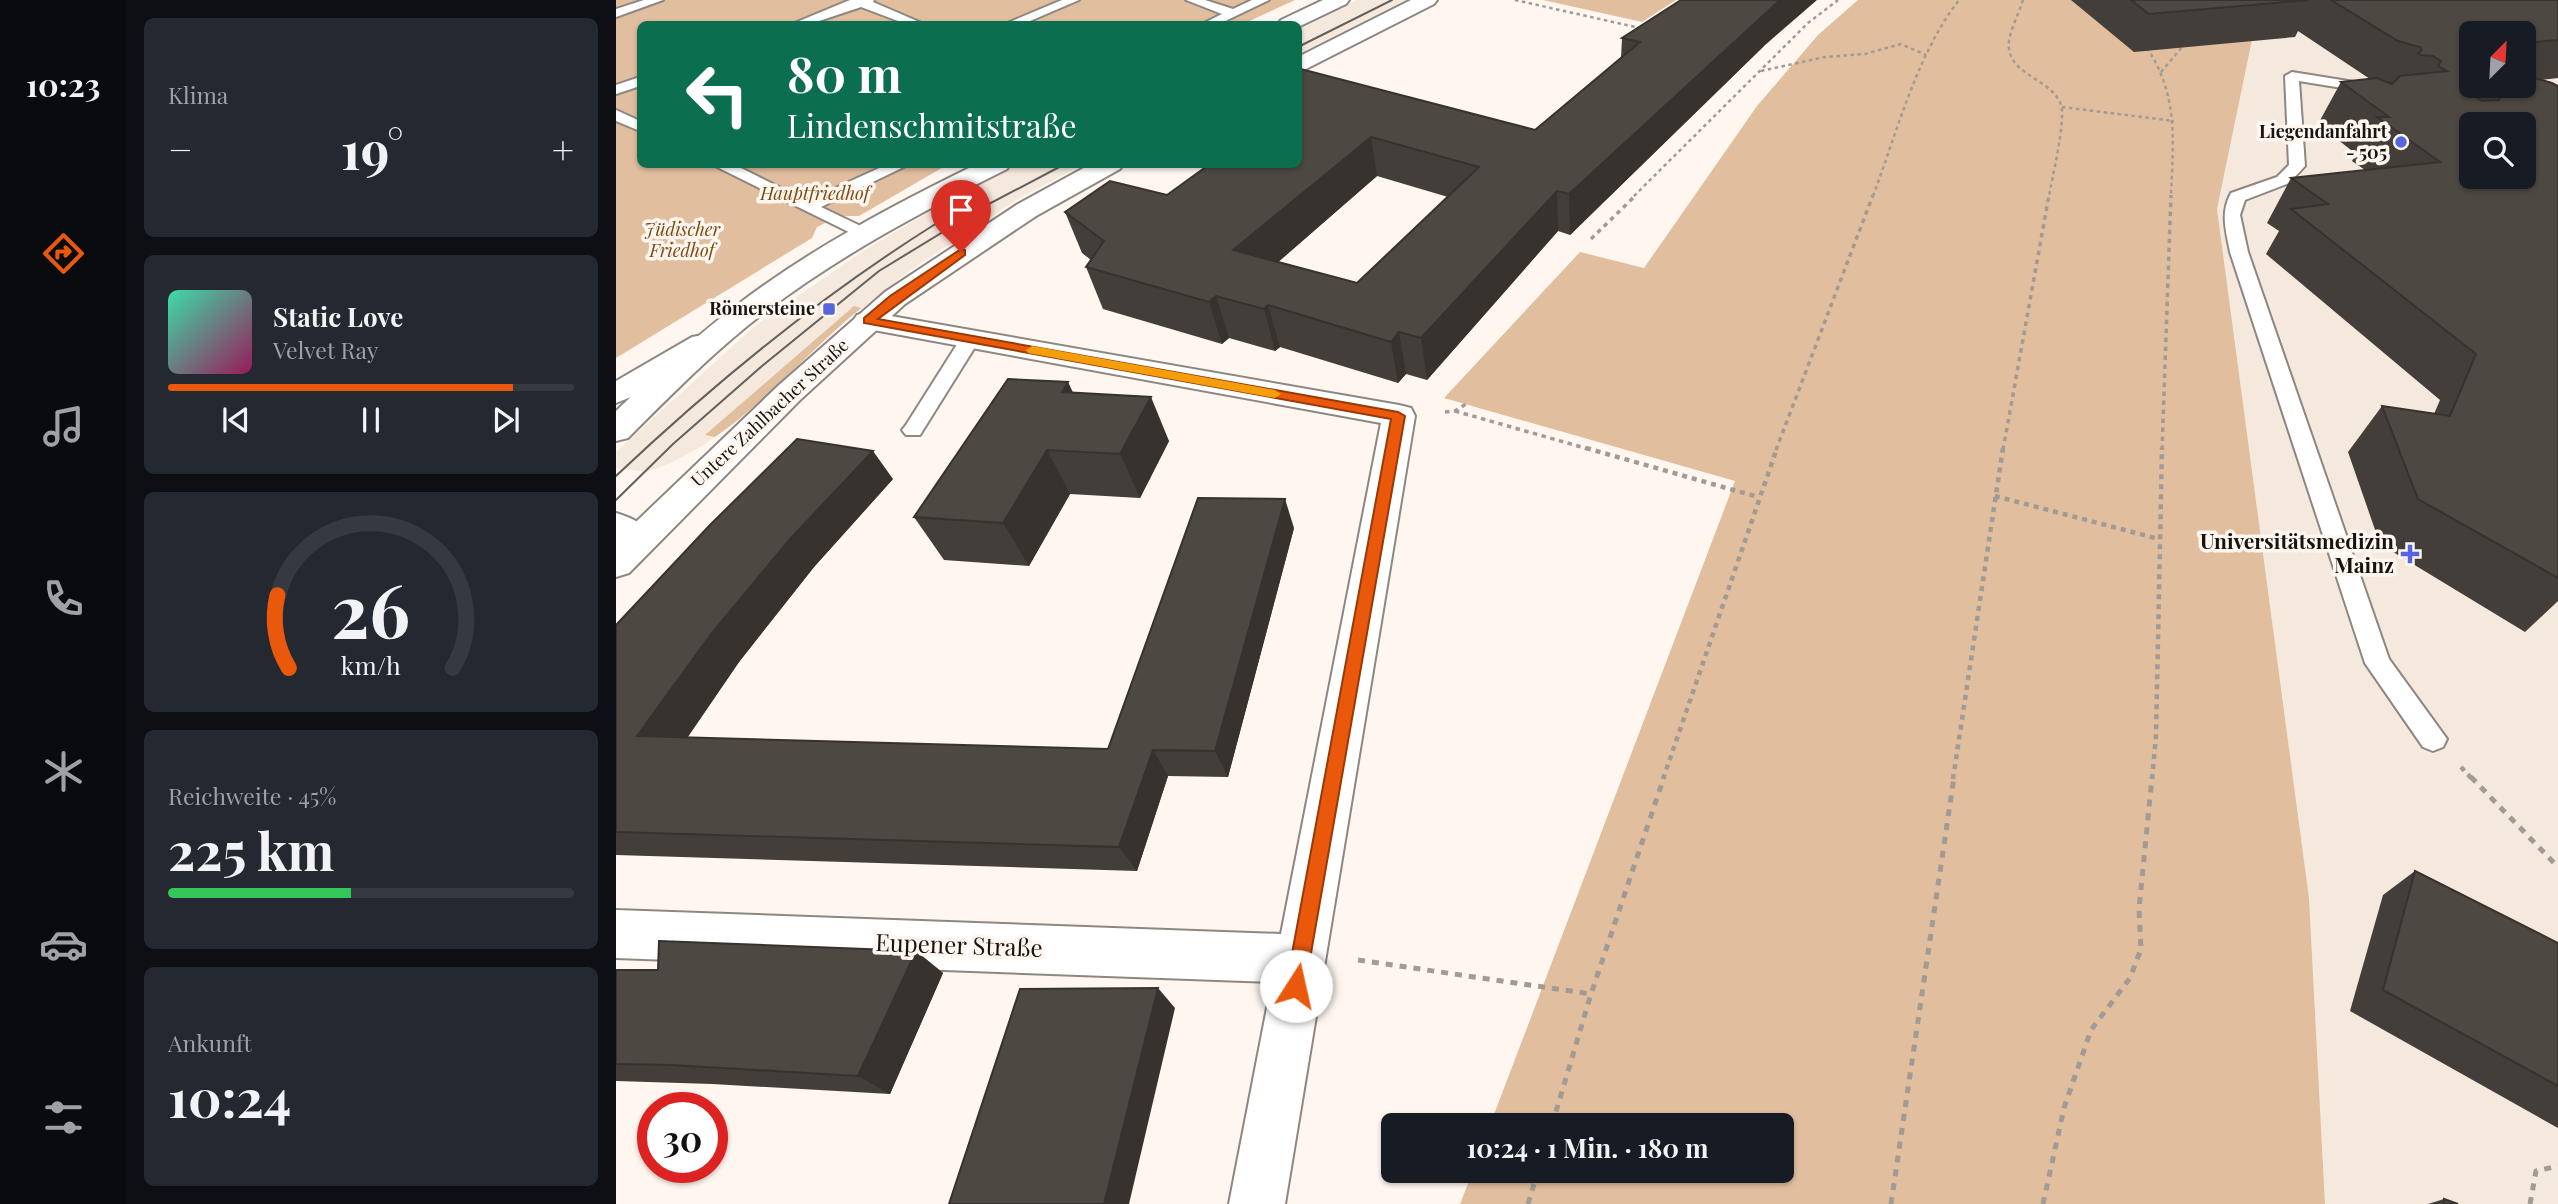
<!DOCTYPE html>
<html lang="de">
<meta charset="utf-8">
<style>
body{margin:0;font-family:"Playfair Display",serif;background:#242831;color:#f1f3f6;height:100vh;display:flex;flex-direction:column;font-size:26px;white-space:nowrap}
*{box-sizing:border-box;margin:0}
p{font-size:23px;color:#9ea1a6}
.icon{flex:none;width:38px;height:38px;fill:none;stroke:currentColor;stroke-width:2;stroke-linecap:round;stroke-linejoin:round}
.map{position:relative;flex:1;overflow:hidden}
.drawer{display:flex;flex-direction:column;gap:18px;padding:18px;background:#0d0f14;width:490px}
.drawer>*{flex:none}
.guide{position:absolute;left:21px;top:21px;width:665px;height:147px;border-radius:10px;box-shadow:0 2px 5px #0004;background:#0b6e4f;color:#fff;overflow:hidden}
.needle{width:46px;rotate:24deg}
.buttons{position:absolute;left:1843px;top:21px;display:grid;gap:14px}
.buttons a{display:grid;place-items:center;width:77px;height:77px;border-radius:10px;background:#171b24;box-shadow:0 2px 5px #0004;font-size:35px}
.speed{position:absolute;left:21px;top:1092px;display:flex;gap:14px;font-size:35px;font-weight:700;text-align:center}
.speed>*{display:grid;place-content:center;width:91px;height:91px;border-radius:50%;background:#171b24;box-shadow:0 2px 5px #0004;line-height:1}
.speed .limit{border:10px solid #d22;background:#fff;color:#111}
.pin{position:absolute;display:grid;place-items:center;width:60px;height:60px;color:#fff;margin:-72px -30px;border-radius:50% 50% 50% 0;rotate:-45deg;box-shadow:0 0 7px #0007}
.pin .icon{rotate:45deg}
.me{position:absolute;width:77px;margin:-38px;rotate:10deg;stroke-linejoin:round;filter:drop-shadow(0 0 5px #0008)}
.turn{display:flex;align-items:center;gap:24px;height:147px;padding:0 35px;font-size:32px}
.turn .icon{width:91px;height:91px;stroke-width:2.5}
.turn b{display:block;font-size:49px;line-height:60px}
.big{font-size:52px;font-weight:700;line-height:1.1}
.drawer .widget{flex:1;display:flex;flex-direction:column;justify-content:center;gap:10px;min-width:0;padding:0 24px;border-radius:10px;background:#242831}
.drawer .dial{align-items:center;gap:0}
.dial svg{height:182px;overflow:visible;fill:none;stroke:#363941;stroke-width:7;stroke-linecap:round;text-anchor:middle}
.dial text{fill:#f1f3f6;stroke:none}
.song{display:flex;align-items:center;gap:21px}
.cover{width:84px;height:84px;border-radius:10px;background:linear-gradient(135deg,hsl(160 70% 55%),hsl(330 70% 35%))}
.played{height:7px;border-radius:4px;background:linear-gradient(90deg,#ea580c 85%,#363941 85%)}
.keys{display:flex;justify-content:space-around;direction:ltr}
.heat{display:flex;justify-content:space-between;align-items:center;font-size:38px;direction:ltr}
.charge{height:10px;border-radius:5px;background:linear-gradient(90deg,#34c759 45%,#363941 0)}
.trip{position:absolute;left:765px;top:1113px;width:413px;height:70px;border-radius:10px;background:#171b24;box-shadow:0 2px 5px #0004;font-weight:700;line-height:70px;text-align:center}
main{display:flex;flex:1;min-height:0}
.dock{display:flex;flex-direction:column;width:126px;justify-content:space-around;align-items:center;background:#090b0e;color:#9ea1a6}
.dock .icon{width:49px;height:49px}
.dock .selected{color:#ea580c}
.dock b{font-size:32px;color:#f1f3f6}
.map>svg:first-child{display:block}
</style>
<main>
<nav class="dock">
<b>10:23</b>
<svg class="icon selected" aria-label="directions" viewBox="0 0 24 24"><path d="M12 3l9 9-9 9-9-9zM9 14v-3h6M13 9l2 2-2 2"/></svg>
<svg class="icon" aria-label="music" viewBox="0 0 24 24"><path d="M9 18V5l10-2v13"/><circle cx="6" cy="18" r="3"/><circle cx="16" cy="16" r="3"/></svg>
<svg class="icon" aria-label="phone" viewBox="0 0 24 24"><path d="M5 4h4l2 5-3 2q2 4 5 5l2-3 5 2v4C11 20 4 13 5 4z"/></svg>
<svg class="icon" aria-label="climate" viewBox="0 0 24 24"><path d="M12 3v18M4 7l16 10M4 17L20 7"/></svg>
<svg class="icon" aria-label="car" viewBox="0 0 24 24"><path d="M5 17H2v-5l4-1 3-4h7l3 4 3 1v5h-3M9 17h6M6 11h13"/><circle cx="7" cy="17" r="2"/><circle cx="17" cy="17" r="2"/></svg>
<svg class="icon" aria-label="filters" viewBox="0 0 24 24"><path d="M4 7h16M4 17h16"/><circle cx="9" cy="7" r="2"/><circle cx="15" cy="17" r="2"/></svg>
</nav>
<section class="drawer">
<div class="widget"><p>Klima</p>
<div class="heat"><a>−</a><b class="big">19°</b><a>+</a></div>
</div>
<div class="widget">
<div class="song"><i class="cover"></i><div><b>Static Love</b><p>Velvet Ray</p></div></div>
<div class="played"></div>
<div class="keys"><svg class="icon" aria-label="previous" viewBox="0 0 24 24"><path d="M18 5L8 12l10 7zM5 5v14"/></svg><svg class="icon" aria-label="pause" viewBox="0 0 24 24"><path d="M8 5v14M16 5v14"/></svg><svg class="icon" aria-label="next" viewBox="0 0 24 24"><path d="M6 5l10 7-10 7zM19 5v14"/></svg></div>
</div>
<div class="widget dial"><svg viewBox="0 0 100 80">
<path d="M14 69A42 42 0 1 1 86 69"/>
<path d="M14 69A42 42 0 0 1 9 37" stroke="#ea580c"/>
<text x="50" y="56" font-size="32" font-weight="700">26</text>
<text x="50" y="72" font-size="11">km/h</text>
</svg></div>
<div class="widget"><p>Reichweite · 45%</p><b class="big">225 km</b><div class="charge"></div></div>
<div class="widget"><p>Ankunft</p><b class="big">10:24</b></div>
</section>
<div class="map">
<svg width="1942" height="1204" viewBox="0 0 1942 1204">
<rect width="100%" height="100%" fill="#fef6ef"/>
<g fill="#f5e8dc" fill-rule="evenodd">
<path d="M 741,0 L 789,0 L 683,54 L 683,28 Z"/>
<path d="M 1942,0 L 1942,1204 L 1709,1204 L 1693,898 L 1601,209 L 1637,35 ZM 1855,33 L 1908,33 L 1908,86 L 1855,86 ZM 1855,124 L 1908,124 L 1908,177 L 1855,177 Z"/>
<path d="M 402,165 L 466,165 L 400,200 L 289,274 L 210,337 L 126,418 L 84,447 L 55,463 L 31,472 L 0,468 L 1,451 L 140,325 L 249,250 L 337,198 Z"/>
</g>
<g fill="#e1be9e">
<path d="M 0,0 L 679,0 L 627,24 L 24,24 L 24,164 L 331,165 L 243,216 L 223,216 L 201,227 L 196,238 L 0,358 Z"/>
<path d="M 927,0 L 1060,0 L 1026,22 Z"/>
<path d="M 1242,0 L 1653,0 L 1637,35 L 1601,209 L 1693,898 L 1709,1204 L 844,1204 L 857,1171 L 1166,1171 L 1166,1125 L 874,1125 L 1119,481 L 828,398 L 964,252 L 1028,268 L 1141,106 L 1202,35 Z"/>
<path d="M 238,306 L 245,308 C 195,349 152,400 99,437 L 89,435 Z"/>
</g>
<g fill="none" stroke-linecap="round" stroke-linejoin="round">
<g stroke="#8e8781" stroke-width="4">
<g id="lane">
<path d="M 28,0 L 47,0 L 0,17 L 0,9 Z"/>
<path d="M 234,0 L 258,0 L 257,2 L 308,24 L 290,24 L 245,7 L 194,24 L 176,24 Z"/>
<path d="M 446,0 L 463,0 L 407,24 L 389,24 Z"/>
<path d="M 570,0 L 589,0 L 617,9 L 636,0 L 653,0 L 603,24 L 586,24 L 606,14 Z"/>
<path d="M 1676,72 L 1757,85 L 1764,89 L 1757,93 L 1683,81 L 1689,166 L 1673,183 L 1629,200 L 1624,215 L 1632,252 L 1773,659 L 1831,739 L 1827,747 L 1817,751 L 1807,747 L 1749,663 L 1614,252 C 1610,231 1604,213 1615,193 L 1661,177 L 1673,165 L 1669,76 Z"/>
<path d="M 24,77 L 24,86 L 0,94 L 0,85 Z"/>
<path d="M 0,110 L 24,121 L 24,131 L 0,121 Z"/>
<path d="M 95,164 L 117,164 L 191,201 L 272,164 L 294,164 L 205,207 L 253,230 L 256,234 L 253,238 L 247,239 Z"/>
<path d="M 354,333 L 364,339 L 304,435 L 290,435 L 286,430 L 290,425 L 347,335 Z"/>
</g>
</g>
<g stroke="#8e8781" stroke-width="4">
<g id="street">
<path d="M 252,312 L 783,405 L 795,408 L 799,416 L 669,1204 L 613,1204 L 656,982 L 0,958 L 0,910 L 665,934 L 765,423 L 241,327 L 237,321 L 241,315 Z"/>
<path d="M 87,335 L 98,337 L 102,344 L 98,351 L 35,389 L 0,403 L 0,381 L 76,337 Z"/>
<path d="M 0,513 C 16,518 32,525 40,540 L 35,549 L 22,553 L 0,544 Z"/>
</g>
</g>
<g stroke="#8e8781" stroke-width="4">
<g id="secondary">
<path d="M 707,0 L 733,0 L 730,4 L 682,27 L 682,24 L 662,24 L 665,20 Z"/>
<path d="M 795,0 L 821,0 L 818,4 L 682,73 L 682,57 Z"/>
<path d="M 361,164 L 394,164 L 391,169 C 307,211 224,255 149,312 C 99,350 56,394 12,438 L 0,441 L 0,411 C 40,373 81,335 125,302 C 198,247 279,204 361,164 Z"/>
<path d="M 475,164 L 507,164 L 504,169 L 420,216 L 289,304 L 184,400 L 13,573 L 0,577 L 0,541 L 162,386 L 269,292 L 402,204 Z"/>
</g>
</g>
<g stroke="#a09b95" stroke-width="2.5" stroke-dasharray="3.5 3.5" stroke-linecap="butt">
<path d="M 899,0 L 1024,28"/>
<path d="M 1407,0 C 1403,13 1395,28 1393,41 C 1389,75 1436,78 1445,105 C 1450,121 1436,178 1433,196"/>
<path d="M 1531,48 C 1563,96 1557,142 1555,196"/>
<path d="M 1145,71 L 1209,57 L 1249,54 L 1285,44 L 1310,55"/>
<path d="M 1545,72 L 1567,46"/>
<path d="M 1446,107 L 1558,121"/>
<path d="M 1018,196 L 1192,23 L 1222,0"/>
<path d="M 1257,196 C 1281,132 1301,54 1343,0"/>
</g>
<g stroke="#a09b95" stroke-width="3.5" stroke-dasharray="4.5 4.5" stroke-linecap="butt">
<path d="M 975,239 L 1020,195"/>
<path d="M 839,411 L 976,450"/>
<path d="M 829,412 L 839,411 L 850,404"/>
<path d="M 1160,450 L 1257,195"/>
<path d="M 1387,450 L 1433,195"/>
<path d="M 1546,450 L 1555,195"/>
</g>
<g stroke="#a09b95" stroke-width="4.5" stroke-dasharray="5 5" stroke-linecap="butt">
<path d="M 970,448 L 1142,497"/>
<path d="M 1379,496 L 1543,539"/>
<path d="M 1845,767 L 1856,779"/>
<path d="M 1047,779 L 1161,448"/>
<path d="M 1337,779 L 1387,448"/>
<path d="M 1536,779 L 1540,736 L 1546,448"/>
</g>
<g stroke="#a09b95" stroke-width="5" stroke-dasharray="7 7" stroke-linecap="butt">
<path d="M 1855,777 L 1942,867"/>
<path d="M 742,960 L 975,994"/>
<path d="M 936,1125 L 975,994 L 1048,777"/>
<path d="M 912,1204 L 922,1171"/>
<path d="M 1275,1204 L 1338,777"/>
<path d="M 1427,1204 L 1448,1108 L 1475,1030 L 1514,978 L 1525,949 L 1523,909 L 1536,777"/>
<path d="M 1914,1204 L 1920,1171 L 1942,1166"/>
</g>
<use href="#lane" fill="#fff" fill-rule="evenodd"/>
<use href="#street" fill="#fff" fill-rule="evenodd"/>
<use href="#secondary" fill="#fff" fill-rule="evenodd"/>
<g stroke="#64605b" stroke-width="2">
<path d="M 682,47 L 776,0"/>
<path d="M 0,476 C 112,370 230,275 364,197"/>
<path d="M 0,500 L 57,444 L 146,366 L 263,271 L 371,205 L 449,164"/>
</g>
</g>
<g fill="#433e39" fill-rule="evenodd">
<path d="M 1455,0 L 1942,0 L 1942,78 L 1925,80 L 1942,86 L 1942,601 L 1909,632 L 1764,544 L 1732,452 L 1766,406 L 1818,414 L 1824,400 L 1650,254 L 1663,231 L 1651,223 L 1675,178 L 1749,170 L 1736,161 L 1740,154 L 1702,124 L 1725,82 L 1754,79 L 1682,31 L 1679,37 L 1518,52 ZM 1855,33 L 1908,33 L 1908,86 L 1855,86 Z"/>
<path d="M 1006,38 L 1148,46 L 954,235 L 942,231 L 811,380 L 790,374 L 782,383 L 664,347 L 659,351 L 613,338 L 606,344 L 487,309 L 470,267 L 475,260 L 466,253 L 449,212 L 551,195 L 682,164 L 682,71 L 919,130 L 1005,58 ZM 761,176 L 832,197 L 741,283 L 662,262 Z"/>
<path d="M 457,393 L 553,441 L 524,498 L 454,494 L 413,566 L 328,560 L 298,517 Z"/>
<path d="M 277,479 L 198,567 L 123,662 L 71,738 L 492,749 L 678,528 L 612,777 L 552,776 L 521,871 L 0,855 L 0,625 Z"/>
<path d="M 1799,871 L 1942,943 L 1942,1128 L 1734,1011 L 1767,895 Z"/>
<path d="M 300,951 L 327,973 L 274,1094 L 96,1084 L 0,1081 L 0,970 L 42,970 Z"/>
<path d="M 1828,1199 L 1842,1204 L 1812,1204 Z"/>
</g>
<g fill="#37322e">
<path d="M 1164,0 L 1201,0 L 1148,46 L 954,235 L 953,194 Z"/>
<path d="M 1865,86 L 1838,128 L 1855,94 Z"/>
<path d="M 755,137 L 761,176 L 629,291 L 617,250 Z"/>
<path d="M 941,191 L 942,231 L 811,380 L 805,338 Z"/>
<path d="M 600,296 L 613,338 L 606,344 L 593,302 Z"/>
<path d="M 652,305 L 664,347 L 659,351 L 648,309 Z"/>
<path d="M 783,332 L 790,374 L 782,383 L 775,342 Z"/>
<path d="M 452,382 L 473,426 L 446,392 Z"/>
<path d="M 535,397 L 553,441 L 524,498 L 504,454 Z"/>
<path d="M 431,450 L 454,494 L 413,566 L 387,523 Z"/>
<path d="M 257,451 L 277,479 L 198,567 L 123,662 L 54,763 L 21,736 L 95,634 L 174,539 Z"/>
<path d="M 669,499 L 678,528 L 612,777 L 599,751 Z"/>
<path d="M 537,750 L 552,776 L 521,871 L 503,847 Z"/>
<path d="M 300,951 L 327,973 L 274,1094 L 242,1076 Z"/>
<path d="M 542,988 L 559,1008 L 513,1204 L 488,1204 Z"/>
</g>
<g fill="#4e4842" stroke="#37322e" stroke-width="2" fill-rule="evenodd">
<path d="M 1065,0 L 1164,0 L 953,194 L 941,191 L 805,338 L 783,332 L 775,342 L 652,305 L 648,309 L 600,296 L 593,302 L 470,267 L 488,241 L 449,212 L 494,181 L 551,195 L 594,164 L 682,164 L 682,71 L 685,69 L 919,130 L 1024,42 L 1006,38 ZM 755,137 L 863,167 L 741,283 L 617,250 Z"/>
<path d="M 1515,0 L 1693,0 L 1533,14 Z"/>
<path d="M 1715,0 L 1942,0 L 1942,40 L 1908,43 L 1908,33 L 1855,33 L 1855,86 L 1869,86 L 1865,86 L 1855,94 L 1866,101 L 1883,100 L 1885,88 L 1883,86 L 1908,86 L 1908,75 L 1936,83 L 1942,86 L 1942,578 L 1802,499 L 1766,406 L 1834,416 L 1860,354 L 1675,209 L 1712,204 L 1675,178 L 1824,162 L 1761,117 L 1773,117 L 1725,82 L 1761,78 L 1776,84 L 1784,76 L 1831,71 L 1822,66 L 1825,61 L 1817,56 L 1805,55 L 1802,53 L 1806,50 L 1804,47 L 1782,41 ZM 1855,124 L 1908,124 L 1908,177 L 1855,177 Z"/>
<path d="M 392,379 L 452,382 L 446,392 L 535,397 L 504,454 L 431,450 L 387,523 L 298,517 Z"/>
<path d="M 181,439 L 257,451 L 174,539 L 95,634 L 21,736 L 492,749 L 582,498 L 669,499 L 599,751 L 537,750 L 503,847 L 0,832 L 0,625 L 94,525 Z"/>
<path d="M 1799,871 L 1942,943 L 1942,1086 L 1767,990 Z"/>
<path d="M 43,941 L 300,951 L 242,1076 L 56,1065 L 0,1064 L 0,970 L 42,970 Z"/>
<path d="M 542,988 L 488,1204 L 333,1204 L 404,989 Z"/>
<path d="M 1828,1199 L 1842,1204 L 1828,1204 Z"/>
</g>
<path fill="#ea580c" stroke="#983908" stroke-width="2" d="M 345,249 L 349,250 L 349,255 L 262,319 L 782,412 L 789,416 L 688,993 L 680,997 L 673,993 L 670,986 L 775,419 L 248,323 L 248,318 L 274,296 Z"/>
<path fill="#f59e0b" d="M 416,346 L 659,390 L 665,394 L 659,398 L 412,353 L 410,350 Z"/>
<g fill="#5665db" stroke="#fef6ef" stroke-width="2.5">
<circle cx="1785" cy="142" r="7"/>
<rect x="206" y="302" width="14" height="14" rx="3.5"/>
<path d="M1790.5 543.5h7v7h7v7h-7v7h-7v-7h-7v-7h7z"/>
</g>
<g text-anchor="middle" stroke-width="7" stroke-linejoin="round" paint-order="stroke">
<g font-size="18" font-weight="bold" fill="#161411" stroke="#fef6ef" text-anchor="end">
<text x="1771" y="138">Liegendanfahrt<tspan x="1771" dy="21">- 505</tspan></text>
<text x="199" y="315">Römersteine</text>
</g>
<g font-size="18" font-style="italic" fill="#7c4a0f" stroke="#fef6ef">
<text x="199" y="200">Hauptfriedhof</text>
<text x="66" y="236">Jüdischer<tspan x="66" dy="21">Friedhof</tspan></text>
</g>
<g font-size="18" fill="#161411" stroke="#fef6ef">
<text transform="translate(154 413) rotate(-43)" y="6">Untere Zahlbacher Straße</text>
</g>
<g font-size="21" font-weight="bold" fill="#161411" stroke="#fef6ef" text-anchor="end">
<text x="1778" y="549">Universitätsmedizin<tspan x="1778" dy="24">Mainz</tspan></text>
</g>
<g font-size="24" fill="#161411" stroke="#fef6ef">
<text transform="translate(343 946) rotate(2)" y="8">Eupener Straße</text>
</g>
</g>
</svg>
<div class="buttons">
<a><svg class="needle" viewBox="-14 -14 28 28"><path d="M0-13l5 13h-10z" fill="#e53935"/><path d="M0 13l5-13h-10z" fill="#9ea1a6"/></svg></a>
<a><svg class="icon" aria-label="search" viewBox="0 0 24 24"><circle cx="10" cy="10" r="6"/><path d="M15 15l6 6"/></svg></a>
</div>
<div class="speed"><div class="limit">30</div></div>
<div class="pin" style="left:345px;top:252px;background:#d93025"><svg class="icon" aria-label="arrive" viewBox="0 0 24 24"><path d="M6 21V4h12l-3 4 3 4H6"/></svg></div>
<svg class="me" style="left:680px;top:986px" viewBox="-20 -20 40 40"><circle r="19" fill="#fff"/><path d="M0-13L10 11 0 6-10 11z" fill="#ea580c"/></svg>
<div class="trip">10:24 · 1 Min. · 180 m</div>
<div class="guide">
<div class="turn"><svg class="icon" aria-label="left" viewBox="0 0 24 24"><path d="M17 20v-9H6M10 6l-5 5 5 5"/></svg><div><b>80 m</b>Lindenschmitstraße</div></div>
</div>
</div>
</main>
